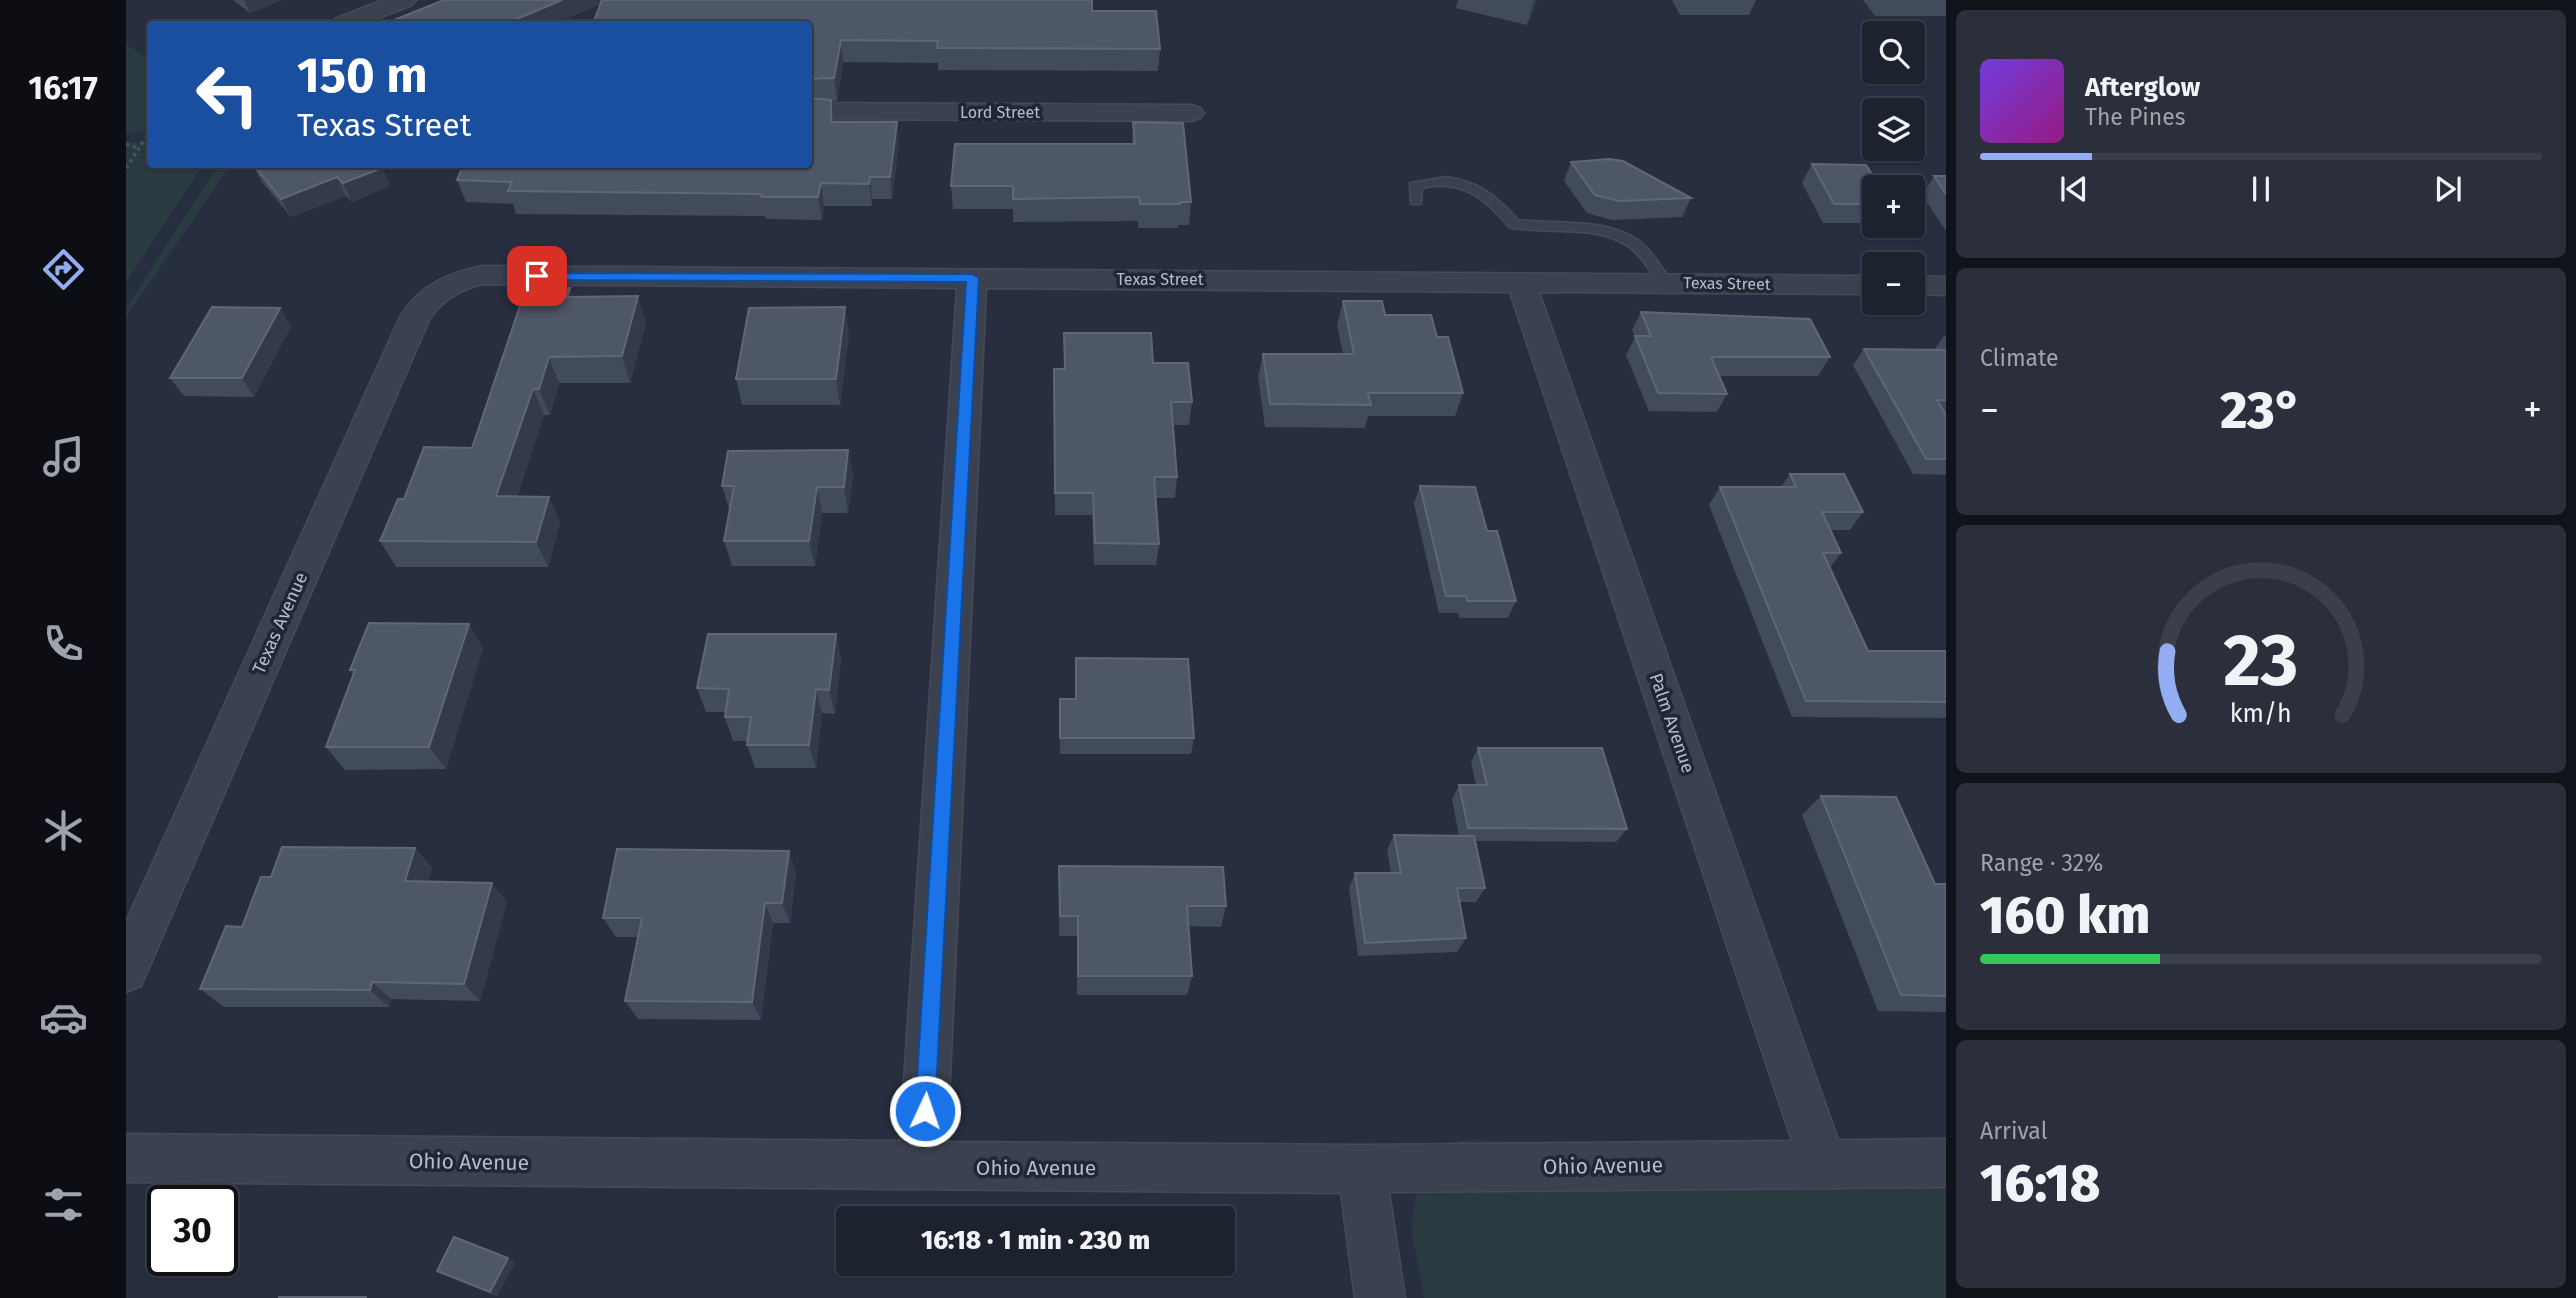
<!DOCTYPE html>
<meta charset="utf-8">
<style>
body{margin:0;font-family:"Fira Sans",sans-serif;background:#2a2f3b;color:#f1f3f6;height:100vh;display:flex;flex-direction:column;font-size:26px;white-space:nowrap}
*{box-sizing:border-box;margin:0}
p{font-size:23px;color:#a0a4aa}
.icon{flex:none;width:38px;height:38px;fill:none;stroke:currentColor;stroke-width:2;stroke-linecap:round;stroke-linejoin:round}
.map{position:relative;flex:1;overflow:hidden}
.drawer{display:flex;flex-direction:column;gap:10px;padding:10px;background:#10131a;width:630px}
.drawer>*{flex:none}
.banner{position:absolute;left:21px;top:21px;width:665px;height:147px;border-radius:7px;box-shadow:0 2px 5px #0004,0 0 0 2px #3b3f4b;background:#1a4fa0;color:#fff;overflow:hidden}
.buttons{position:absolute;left:1736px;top:21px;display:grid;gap:14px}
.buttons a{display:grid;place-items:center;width:63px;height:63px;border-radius:7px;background:#1d222f;box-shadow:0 2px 5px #0004,0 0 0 2px #3b3f4b;font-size:35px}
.speed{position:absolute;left:21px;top:1185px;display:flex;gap:14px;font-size:35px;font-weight:700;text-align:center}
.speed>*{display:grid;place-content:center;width:91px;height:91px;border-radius:50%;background:#1d222f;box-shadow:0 2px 5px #0004,0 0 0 2px #3b3f4b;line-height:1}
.speed .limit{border:4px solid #111;border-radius:10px;background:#fff;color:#111}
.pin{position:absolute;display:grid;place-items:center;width:60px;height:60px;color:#fff;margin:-30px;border-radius:14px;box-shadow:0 4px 10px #0006}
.me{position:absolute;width:77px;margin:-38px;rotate:3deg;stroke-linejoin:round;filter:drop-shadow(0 0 5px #0008)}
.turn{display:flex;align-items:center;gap:24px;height:147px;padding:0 35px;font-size:32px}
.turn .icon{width:91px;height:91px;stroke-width:2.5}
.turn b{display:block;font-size:49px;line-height:60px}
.big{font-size:52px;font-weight:800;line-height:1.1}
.drawer .tile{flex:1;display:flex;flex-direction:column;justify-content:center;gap:10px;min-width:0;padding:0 24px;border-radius:10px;background:#2a2f3b}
.drawer .dial{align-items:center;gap:0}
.dial svg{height:182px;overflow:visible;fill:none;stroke:#3b3f4b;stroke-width:7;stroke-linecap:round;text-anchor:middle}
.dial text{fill:#f1f3f6;stroke:none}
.song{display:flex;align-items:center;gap:21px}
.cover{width:84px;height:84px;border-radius:10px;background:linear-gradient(135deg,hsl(260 70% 55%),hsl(310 70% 35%))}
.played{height:7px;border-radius:4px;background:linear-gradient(90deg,#93acf2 20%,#3b3f4b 20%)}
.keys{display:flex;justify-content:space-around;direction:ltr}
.heat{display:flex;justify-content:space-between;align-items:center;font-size:38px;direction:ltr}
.charge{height:10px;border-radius:5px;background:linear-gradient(90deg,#34c759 32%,#3b3f4b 0)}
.trip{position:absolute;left:710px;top:1206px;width:399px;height:70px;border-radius:7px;background:#1d222f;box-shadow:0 2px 5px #0004,0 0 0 2px #3b3f4b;font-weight:800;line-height:70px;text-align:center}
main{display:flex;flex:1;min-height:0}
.dock{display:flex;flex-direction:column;width:126px;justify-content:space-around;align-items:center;background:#0c0e13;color:#a0a4aa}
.dock .icon{width:49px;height:49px}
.dock .active{color:#93acf2}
.dock b{font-size:32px;color:#f1f3f6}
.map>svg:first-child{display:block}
</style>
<main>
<nav class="dock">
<b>16:17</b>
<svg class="icon active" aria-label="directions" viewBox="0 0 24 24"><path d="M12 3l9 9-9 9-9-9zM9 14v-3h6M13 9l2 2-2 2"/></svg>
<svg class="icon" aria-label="music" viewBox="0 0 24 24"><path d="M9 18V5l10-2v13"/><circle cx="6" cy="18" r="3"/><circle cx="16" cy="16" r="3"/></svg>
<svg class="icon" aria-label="phone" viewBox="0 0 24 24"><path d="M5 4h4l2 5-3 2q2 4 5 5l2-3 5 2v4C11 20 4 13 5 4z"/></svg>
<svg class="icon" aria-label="climate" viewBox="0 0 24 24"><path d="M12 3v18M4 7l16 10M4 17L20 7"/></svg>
<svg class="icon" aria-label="car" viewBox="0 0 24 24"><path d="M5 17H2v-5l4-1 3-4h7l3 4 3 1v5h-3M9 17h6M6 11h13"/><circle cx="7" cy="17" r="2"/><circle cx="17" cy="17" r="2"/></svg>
<svg class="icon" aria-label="filters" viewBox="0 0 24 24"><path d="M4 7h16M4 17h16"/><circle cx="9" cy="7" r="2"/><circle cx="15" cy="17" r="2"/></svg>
</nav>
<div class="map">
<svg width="1820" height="1298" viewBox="0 0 1820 1298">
<rect width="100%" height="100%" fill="#272e3f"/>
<g fill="#293a40">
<path d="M 0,44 L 24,60 L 24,132 L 0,133 Z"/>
<path d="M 24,141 L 24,164 L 77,165 L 0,283 L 0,143 Z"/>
<path d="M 92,165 L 105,165 L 0,317 L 0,308 Z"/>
<path d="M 1337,1140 L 1820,1153 L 1820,1298 L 1298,1298 L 1285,1229 L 1295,1153 Z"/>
</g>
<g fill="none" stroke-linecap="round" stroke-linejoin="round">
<g stroke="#444a58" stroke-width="3">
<path id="service" d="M 1320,177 C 1352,181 1371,196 1392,220 C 1433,225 1488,216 1520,247 C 1530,257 1538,271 1546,283 L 1539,287 L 1534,286 C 1526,274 1519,260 1507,250 C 1473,222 1424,236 1383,227 C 1359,198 1335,179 1296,188 L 1295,204 L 1285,204 L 1284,183 Z"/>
</g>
<g stroke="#444a58" stroke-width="3">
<g id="minor">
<path d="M 257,0 L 290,0 L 286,5 L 237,24 L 205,24 L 209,19 Z"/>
<path d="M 682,103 L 1065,105 L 1074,108 L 1078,113 L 1074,118 L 1065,121 L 682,119 Z"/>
<path d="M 357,266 L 1748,276 L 1748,294 L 1413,292 L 1712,1140 L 1820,1139 L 1820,1187 L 1263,1192 L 1279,1298 L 1229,1298 L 1215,1193 L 0,1182 L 0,1134 L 774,1141 L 831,288 L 357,284 C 335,289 317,300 304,318 L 15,986 L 0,992 L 0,922 L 275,315 C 295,284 323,273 357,266 ZM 860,288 L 1384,292 L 1666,1141 L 1236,1145 L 821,1142 Z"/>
<path d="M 1787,276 L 1820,277 L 1820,295 L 1787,294 Z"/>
</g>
</g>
<g stroke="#425358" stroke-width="3.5" stroke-dasharray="3.5 3.5" stroke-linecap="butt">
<path d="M 0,144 L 13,148"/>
<path d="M 0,168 L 24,131"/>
</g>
<use href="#service" fill="#3b414f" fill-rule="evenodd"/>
<use href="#minor" fill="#3b414f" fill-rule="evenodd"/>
</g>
<g fill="#424b5c">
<path d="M 107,0 L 156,0 L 124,13 Z"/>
<path d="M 318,0 L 966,11 L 1034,49 L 1032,71 L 812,70 L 812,63 L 717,62 L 711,101 L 705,101 L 708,122 L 773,144 L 766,199 L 746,199 L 746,206 L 698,206 L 696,220 L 640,219 L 639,216 L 390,214 L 387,204 L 340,202 L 331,180 L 682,164 L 682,24 L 475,4 L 427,24 L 261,24 L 260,23 Z"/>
<path d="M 1332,0 L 1411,0 L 1401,25 L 1330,8 Z"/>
<path d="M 1546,0 L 1630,0 L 1623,15 L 1554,15 Z"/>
<path d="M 1737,0 L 1820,0 L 1820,16 L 1749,16 Z"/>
<path d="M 1007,122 L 1065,202 L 1063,225 L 1052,225 L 1052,228 L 1012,228 L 1012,221 L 887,222 L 887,209 L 827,209 L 825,186 L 1006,144 Z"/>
<path d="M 1445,162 L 1565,198 L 1556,217 L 1486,220 L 1461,213 L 1438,181 Z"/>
<path d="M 126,164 L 256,168 L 264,186 L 226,202 L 220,196 L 165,217 L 136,182 Z"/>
<path d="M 1686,164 L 1748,187 L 1748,223 L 1697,223 L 1676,183 Z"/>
<path d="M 1808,176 L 1820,176 L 1820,231 L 1796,195 Z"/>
<path d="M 444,288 L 447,297 L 520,323 L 504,383 L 433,383 L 424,415 L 418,415 L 391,497 L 423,497 L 434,523 L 422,567 L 270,567 L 254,541 L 278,499 L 346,448 Z"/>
<path d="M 1217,301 L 1259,315 L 1311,337 L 1337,393 L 1329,416 L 1242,416 L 1239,428 L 1139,427 L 1132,377 L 1137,354 L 1217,354 L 1211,325 Z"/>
<path d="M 1515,312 L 1704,357 L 1692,376 L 1593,376 L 1601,394 L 1591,412 L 1523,411 L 1500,355 L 1509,337 L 1506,330 Z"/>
<path d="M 165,326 L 128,397 L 58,396 L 44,378 Z"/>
<path d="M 938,333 L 1027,363 L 1066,402 L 1063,425 L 1047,425 L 1051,477 L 1049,498 L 1030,498 L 1033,544 L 1030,565 L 968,565 L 966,515 L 929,515 L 928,369 L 938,369 Z"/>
<path d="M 723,334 L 714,405 L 616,405 L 610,379 Z"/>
<path d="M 1818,336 L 1820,336 L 1820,475 L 1787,474 L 1727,365 L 1738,349 L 1808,350 Z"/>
<path d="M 722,450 L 727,476 L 722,513 L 696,513 L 689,566 L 606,566 L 598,541 L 604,512 L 596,486 Z"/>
<path d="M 1664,474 L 1737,512 L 1724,530 L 1704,530 L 1715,553 L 1704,568 L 1742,651 L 1820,651 L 1820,718 L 1666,717 L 1583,505 L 1594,487 L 1655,487 Z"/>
<path d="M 1294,486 L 1361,531 L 1390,601 L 1382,618 L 1333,618 L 1332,613 L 1313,613 L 1288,504 Z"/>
<path d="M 710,634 L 715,659 L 709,714 L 696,713 L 690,768 L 629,768 L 621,745 L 622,741 L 607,741 L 599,717 L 599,712 L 580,712 L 571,688 Z"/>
<path d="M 357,648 L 320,769 L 219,770 L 200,747 L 228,674 L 224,670 Z"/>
<path d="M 950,658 L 1068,738 L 1065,754 L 934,754 L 934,699 L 949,699 Z"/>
<path d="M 1352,748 L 1501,829 L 1490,842 L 1349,841 L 1359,888 L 1350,902 L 1333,902 L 1340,938 L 1331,952 L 1232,956 L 1223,888 L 1229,873 L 1265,873 L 1261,850 L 1268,835 L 1333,836 L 1326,799 L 1333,785 L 1350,785 L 1345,762 Z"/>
<path d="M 1695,796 L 1809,884 L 1820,884 L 1820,1012 L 1752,1011 L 1676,815 Z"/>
<path d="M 289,848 L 306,868 L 302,881 L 381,902 L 354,1001 L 265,999 L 263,1007 L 98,1007 L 74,989 L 116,927 L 145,877 Z"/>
<path d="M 933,866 L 1100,906 L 1095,927 L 1062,926 L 1066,976 L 1061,995 L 951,995 L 951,936 L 933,936 Z"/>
<path d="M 670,872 L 664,923 L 647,923 L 635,1020 L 512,1019 L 499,1001 L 512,937 L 490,937 L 477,918 Z"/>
<path d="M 382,1258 L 389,1262 L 371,1296 L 311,1271 Z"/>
</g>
<g fill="#323a4c">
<path d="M 118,0 L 156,0 L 124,13 Z"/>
<path d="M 436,0 L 483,0 L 427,24 L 379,24 Z"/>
<path d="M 1408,0 L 1411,0 L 1401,25 Z"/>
<path d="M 715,40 L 717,62 L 711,101 L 708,78 Z"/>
<path d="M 771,122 L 773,144 L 766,199 L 764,177 Z"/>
<path d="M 256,168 L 264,186 L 226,202 L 217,183 Z"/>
<path d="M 211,177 L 220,196 L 165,217 L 155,199 Z"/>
<path d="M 744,177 L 746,199 L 746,206 L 743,184 Z"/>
<path d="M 695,183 L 698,206 L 696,220 L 692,197 Z"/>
<path d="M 444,288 L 454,315 L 441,297 Z"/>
<path d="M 512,296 L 520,323 L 504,383 L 496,356 Z"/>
<path d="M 719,307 L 723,334 L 714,405 L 710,379 Z"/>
<path d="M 154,308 L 165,326 L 128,397 L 116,378 Z"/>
<path d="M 423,357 L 433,383 L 424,415 L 413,389 Z"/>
<path d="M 407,389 L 418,415 L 382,522 L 370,496 Z"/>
<path d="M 722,450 L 727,476 L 722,513 L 718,487 Z"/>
<path d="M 691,487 L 696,513 L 689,566 L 683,541 Z"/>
<path d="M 423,497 L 434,523 L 422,567 L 410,542 Z"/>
<path d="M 343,624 L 357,648 L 320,769 L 303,747 Z"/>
<path d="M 710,634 L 715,659 L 709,714 L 703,690 Z"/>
<path d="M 690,689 L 696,713 L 690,768 L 683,745 Z"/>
<path d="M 289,848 L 306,868 L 296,900 L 279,881 Z"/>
<path d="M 663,851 L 670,872 L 664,923 L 656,903 Z"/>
<path d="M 366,883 L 381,902 L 354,1001 L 338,984 Z"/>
<path d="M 639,903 L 647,923 L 635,1020 L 626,1002 Z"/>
<path d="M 246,982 L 265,999 L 263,1007 L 244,990 Z"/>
<path d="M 382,1258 L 389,1262 L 371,1296 L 364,1292 Z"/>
</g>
<g fill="#4e5768" stroke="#5f6777" stroke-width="2">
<path d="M 318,0 L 436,0 L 379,24 L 262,24 L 260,23 Z"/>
<path d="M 476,0 L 966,0 L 966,11 L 1030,11 L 1034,49 L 811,48 L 812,41 L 715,40 L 708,78 L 682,79 L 682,24 L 467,24 Z"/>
<path d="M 682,98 L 705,100 L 705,122 L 771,122 L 764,177 L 744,177 L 743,184 L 695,183 L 692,197 L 635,197 L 636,194 L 382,191 L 386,182 L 331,180 L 338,164 L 682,164 Z"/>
<path d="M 1007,122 L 1057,123 L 1065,202 L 1054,202 L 1054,204 L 1014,204 L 1013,197 L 887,199 L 887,186 L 825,186 L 829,144 L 1009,144 Z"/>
<path d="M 1483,159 L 1497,161 L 1565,198 L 1493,201 L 1469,195 L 1445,162 Z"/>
<path d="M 127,164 L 252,164 L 256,168 L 217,183 L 211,177 L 155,199 Z"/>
<path d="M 1686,164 L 1740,165 L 1754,187 L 1748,187 L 1748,204 L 1708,204 Z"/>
<path d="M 1808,176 L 1820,176 L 1820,194 Z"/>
<path d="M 400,288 L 444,288 L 441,297 L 512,296 L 496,356 L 423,357 L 413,389 L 407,389 L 370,496 L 423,497 L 410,542 L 254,541 L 272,499 L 278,499 L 298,447 L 346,448 Z"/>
<path d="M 1217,301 L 1256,301 L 1259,315 L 1305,315 L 1311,337 L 1322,337 L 1337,393 L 1242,393 L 1245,405 L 1144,404 L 1137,354 L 1228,354 Z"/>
<path d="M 86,307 L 154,308 L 116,378 L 44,378 Z"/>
<path d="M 719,307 L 710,379 L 610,379 L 623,308 Z"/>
<path d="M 1515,312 L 1684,319 L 1704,357 L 1585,357 L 1601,394 L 1532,393 L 1509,336 L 1525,336 Z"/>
<path d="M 938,333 L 1025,333 L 1027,363 L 1062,363 L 1066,402 L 1045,402 L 1051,477 L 1028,477 L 1033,544 L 969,543 L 967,493 L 929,493 L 928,369 L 939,369 Z"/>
<path d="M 1738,349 L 1820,350 L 1820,400 L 1811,400 L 1820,415 L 1820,459 L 1800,459 Z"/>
<path d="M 722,450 L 718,487 L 691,487 L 683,541 L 598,541 L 608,486 L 596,486 L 602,451 Z"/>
<path d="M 1664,474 L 1718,474 L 1737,512 L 1696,512 L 1715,553 L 1697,553 L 1742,651 L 1820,651 L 1820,702 L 1680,701 L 1594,487 L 1670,487 Z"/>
<path d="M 1294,486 L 1349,487 L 1361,531 L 1371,531 L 1390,601 L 1341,601 L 1340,596 L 1320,596 Z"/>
<path d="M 243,623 L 343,624 L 303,747 L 200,747 L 229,670 L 224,670 Z"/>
<path d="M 582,634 L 710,634 L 703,690 L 690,689 L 683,745 L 621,745 L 625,717 L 599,717 L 603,689 L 571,688 Z"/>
<path d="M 950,658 L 1062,659 L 1068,738 L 934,738 L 934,699 L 950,699 Z"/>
<path d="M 1352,748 L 1476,748 L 1501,829 L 1342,828 L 1333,785 L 1361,785 Z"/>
<path d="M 1695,796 L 1770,797 L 1809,884 L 1820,884 L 1820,996 L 1775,995 Z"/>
<path d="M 1268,835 L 1348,836 L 1359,888 L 1331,888 L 1340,938 L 1239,943 L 1229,873 L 1275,873 Z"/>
<path d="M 156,847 L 289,848 L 279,881 L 366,883 L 338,984 L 246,982 L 244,990 L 74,989 L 100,926 L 116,927 L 135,877 L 145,877 Z"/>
<path d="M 491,849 L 663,851 L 656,903 L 639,903 L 626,1002 L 499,1001 L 516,918 L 477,918 Z"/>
<path d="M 933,866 L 1097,867 L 1100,906 L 1061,906 L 1066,976 L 952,976 L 952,916 L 934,916 Z"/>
<path d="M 328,1237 L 382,1258 L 364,1292 L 311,1271 Z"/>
<path d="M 153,1297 L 241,1297 L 153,1298 Z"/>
</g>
<path fill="#1a73e8" stroke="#114b97" stroke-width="2" d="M 407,273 L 846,274 L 853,278 L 809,1111 L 806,1119 L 799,1121 L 792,1119 L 789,1111 L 840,282 L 411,280 L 407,278 Z"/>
<g text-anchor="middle" stroke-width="7" stroke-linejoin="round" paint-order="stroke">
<g font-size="16" fill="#b7bcc9" stroke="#202634">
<text x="874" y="118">Lord Street</text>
<text x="1034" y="285">Texas Street</text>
<text transform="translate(1601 283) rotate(1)" y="6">Texas Street</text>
</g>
<g font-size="18" fill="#b7bcc9" stroke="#202634">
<text transform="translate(154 623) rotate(-66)" y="6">Texas Avenue</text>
<text transform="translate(1546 723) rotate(71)" y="6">Palm Avenue</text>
</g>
<g font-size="21" fill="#b7bcc9" stroke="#202634">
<text transform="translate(343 1162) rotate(1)" y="7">Ohio Avenue</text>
<text transform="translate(1477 1166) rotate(-1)" y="7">Ohio Avenue</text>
<text x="910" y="1175">Ohio Avenue</text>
</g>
</g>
</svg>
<div class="buttons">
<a><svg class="icon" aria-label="search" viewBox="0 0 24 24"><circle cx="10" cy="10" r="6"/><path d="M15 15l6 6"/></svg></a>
<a><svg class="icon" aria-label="layers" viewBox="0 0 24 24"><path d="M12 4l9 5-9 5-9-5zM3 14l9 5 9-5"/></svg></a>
<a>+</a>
<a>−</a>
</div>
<div class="speed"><div class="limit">30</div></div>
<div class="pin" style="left:411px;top:276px;background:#d93025"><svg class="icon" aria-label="arrive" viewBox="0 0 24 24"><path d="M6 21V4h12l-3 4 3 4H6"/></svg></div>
<svg class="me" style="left:799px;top:1111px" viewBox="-20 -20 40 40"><circle r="17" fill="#1a73e8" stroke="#fff" stroke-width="3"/><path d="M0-11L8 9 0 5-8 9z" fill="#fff"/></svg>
<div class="trip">16:18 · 1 min · 230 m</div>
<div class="banner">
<div class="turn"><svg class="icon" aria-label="left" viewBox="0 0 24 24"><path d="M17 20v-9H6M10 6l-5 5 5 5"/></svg><div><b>150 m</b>Texas Street</div></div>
</div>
</div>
<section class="drawer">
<div class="tile">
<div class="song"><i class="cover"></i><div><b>Afterglow</b><p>The Pines</p></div></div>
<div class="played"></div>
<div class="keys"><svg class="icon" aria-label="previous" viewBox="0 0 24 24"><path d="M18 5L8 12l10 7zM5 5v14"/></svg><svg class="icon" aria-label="pause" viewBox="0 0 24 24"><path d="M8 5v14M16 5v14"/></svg><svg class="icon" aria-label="next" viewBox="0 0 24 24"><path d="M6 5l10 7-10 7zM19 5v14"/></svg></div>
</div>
<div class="tile"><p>Climate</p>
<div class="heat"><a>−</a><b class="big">23°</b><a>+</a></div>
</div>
<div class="tile dial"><svg viewBox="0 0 100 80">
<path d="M14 69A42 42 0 1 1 86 69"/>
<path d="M14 69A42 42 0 0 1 9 41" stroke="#93acf2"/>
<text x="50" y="56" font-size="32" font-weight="700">23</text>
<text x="50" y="72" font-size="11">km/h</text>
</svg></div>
<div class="tile"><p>Range · 32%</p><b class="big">160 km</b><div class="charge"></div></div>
<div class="tile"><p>Arrival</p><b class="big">16:18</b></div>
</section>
</main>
